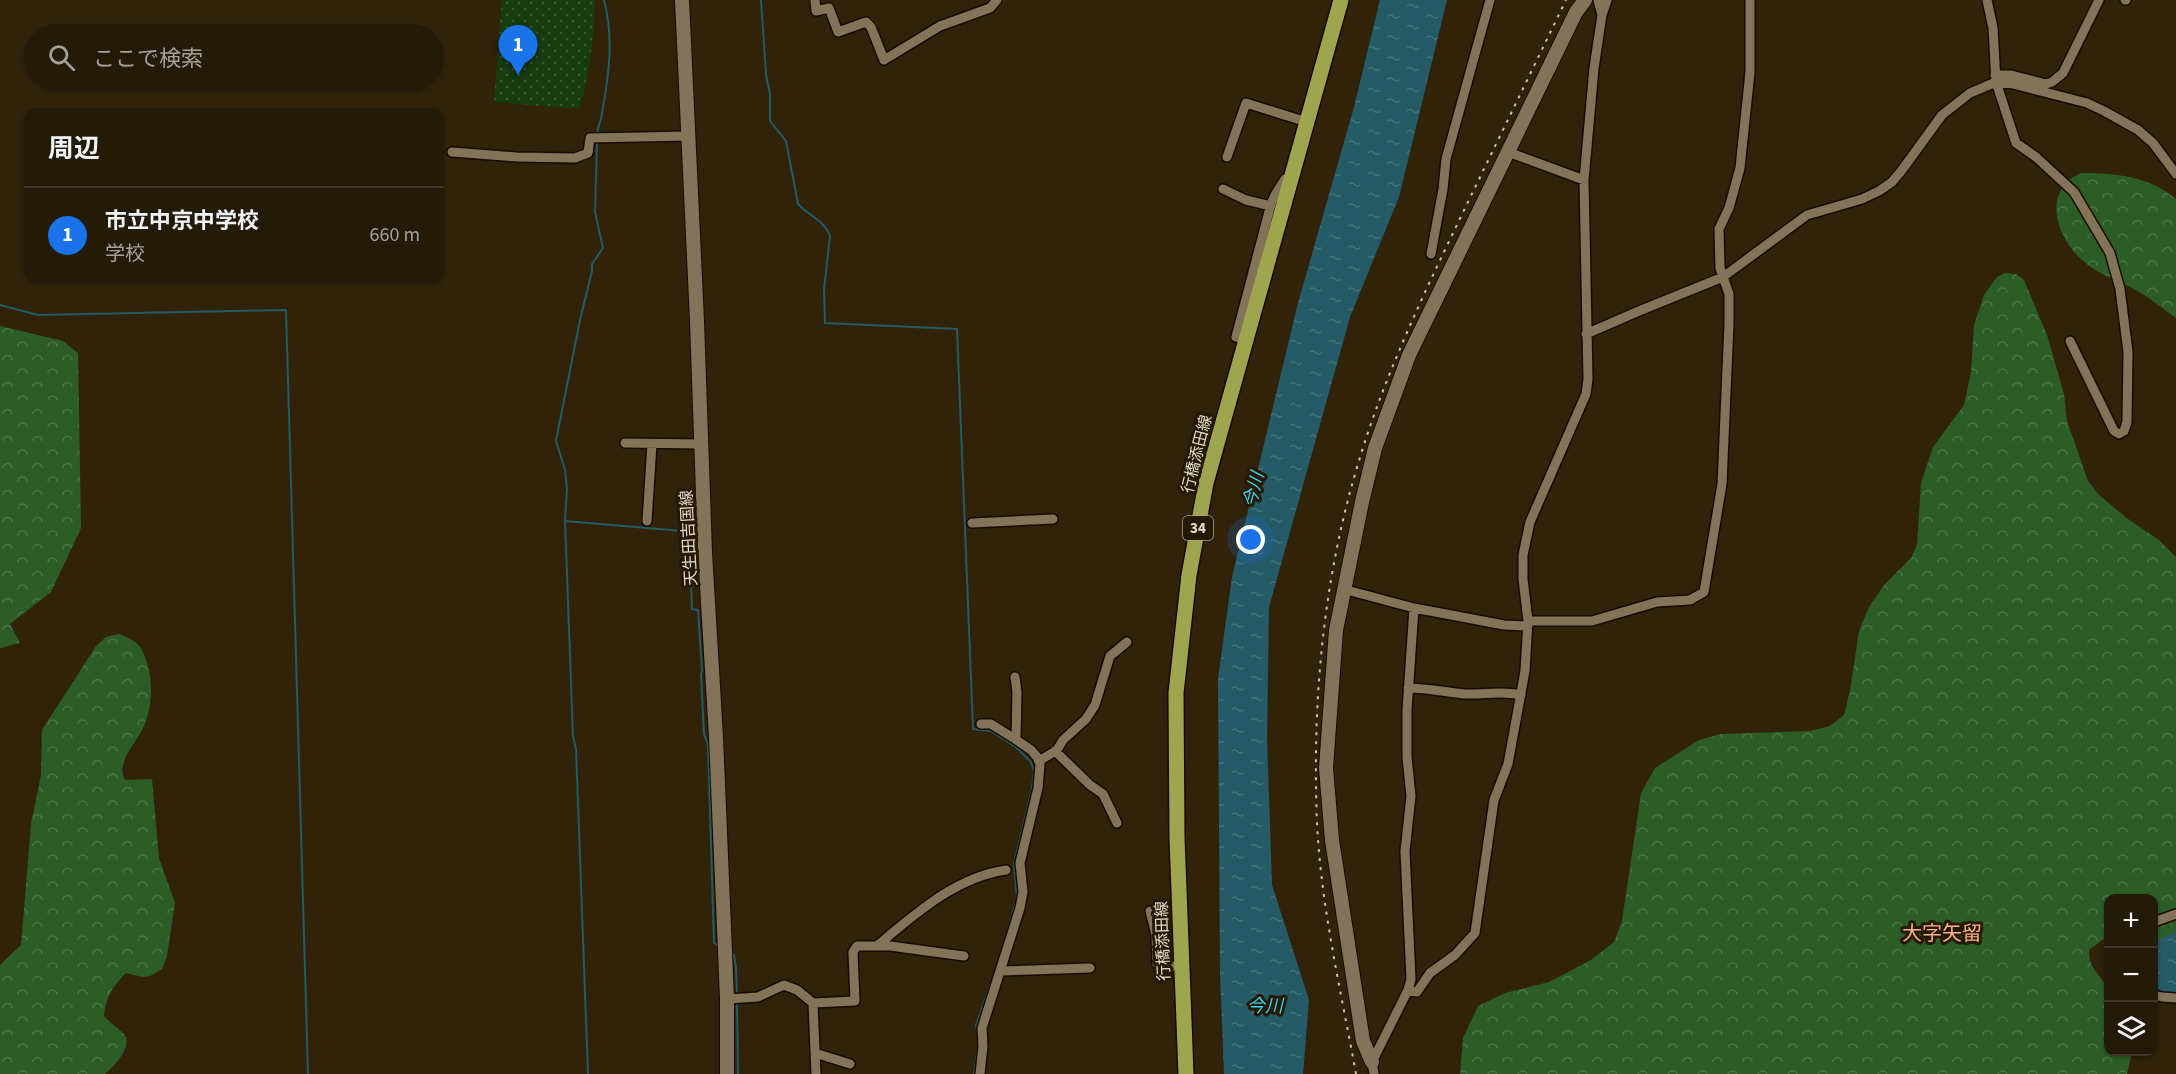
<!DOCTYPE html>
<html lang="ja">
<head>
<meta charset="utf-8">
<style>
  body { margin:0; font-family:"Source Sans 3","Noto Sans JP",sans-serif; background:#302716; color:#f1f3f6 }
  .controls { position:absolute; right:18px; bottom:18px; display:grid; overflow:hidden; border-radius:12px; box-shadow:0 2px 4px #0004 }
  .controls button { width:54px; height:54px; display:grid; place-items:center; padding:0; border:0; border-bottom:2px solid #413829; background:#241a08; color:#f1f3f6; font:30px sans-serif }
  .you { position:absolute; left:1251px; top:540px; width:21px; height:21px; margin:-15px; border:4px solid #fff; border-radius:50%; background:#1a73e8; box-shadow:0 0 0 9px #1a73e833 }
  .badge { display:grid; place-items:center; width:39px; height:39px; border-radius:50%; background:#1a73e8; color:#fff; font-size:20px; font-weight:700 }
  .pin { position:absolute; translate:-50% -50px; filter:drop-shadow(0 2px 3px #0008) }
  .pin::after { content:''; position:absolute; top:32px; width:21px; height:18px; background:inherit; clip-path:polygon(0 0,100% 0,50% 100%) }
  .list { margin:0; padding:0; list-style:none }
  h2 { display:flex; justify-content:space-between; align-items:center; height:78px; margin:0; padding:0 24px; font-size:26px }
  h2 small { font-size:20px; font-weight:400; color:#a3a19c }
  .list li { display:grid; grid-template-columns:39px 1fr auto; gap:18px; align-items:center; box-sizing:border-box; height:96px; padding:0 24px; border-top:2px solid #413829 }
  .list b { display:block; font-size:22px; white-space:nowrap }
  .list p { margin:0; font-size:20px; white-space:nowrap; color:#a3a19c }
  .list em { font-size:20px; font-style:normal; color:#a3a19c }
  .icon { flex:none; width:33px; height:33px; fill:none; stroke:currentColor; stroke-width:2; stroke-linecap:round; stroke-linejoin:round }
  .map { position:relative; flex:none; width:2176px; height:1074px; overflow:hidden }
  .search { position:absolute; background:#241a08; box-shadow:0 2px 4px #0004; left:24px; top:24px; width:420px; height:66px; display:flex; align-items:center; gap:15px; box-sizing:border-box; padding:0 21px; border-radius:33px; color:#a3a19c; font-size:22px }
  .panel { position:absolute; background:#241a08; box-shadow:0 2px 4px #0004; left:24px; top:108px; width:420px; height:174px; border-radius:12px }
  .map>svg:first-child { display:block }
</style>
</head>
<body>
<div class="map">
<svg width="2176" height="1074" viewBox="0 0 2176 1074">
  <defs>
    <pattern id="green-dots" width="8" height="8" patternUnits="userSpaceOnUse" patternTransform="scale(1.5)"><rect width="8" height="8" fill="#163c10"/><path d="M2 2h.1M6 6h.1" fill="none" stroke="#385832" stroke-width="1.8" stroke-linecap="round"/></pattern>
    <pattern id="forest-crowns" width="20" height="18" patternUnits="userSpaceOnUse" patternTransform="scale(1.5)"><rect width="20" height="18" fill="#2d5d26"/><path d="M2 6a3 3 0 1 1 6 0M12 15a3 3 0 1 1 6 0" fill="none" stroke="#4b7444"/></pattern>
    <pattern id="water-ripples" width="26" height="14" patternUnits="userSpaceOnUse" patternTransform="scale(1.5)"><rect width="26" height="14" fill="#245b67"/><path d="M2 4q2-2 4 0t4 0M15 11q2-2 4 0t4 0" fill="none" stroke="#44727c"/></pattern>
  </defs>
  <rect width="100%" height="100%" fill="#30230a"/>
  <!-- green -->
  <path fill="url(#green-dots)" d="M 502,0 L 595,0 C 594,36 590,75 579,109 L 494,102 Z"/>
  <!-- forest -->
  <path fill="url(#forest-crowns)" d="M 2081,173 C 2115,173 2149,176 2176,199 L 2176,318 C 2162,308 2149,297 2134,289 C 2117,280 2097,274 2082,260 C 2062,242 2045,207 2066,183 C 2069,179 2076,176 2081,173 Z
    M 2005,273 L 2016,274 L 2024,280 L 2047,335 L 2064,394 L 2067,421 L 2088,481 L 2099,495 L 2128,519 L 2159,540 L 2176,557 L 2176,967 L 2154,949 L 2154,898 L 2108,898 L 2108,938 L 2105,938 L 2089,950 C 2089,970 2100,973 2107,988 C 2111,997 2108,1039 2108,1052 L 2132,1052 L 2127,1074 L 1460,1074 L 1463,1038 L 1478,1006 L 1505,993 L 1549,982 L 1591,960 L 1614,942 L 1622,921 L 1641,793 L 1655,768 L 1699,740 L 1721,734 L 1810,731 L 1830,726 L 1844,715 L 1850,691 L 1859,631 L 1869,607 L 1884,585 L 1911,558 L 1917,545 L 1921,483 L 1933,447 L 1964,405 L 1971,372 L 1974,325 L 1984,295 L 1997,277 Z
    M 0,326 L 63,341 L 78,353 L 81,528 L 51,592 L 10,624 L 20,643 L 0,648 Z
    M 119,634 C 140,643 141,644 148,666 C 153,685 152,707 144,726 C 137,743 115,761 125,780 L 152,779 L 159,858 L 175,903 L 167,956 L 162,969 L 150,976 L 143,977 L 126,973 C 113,986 105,998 104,1016 C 111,1024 117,1027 123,1033 C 135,1045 114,1066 105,1074 L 0,1074 L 0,965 L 21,945 L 31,824 L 41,775 L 42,730 L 96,646 L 106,637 Z"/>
  <!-- water -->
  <path fill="url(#water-ripples)" d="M 1380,0 L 1447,0 L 1399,197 L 1350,317 L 1269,607 L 1267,738 L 1272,885 L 1309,1000 L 1303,1074 L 1224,1074 L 1220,973 L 1218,679 L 1232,577 L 1298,303 L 1354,107 Z
    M 2176,932 L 2176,1003 L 2174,1003 L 2154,985 L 2154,941 Z"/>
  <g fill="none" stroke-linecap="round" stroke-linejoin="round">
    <!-- stream -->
    <path stroke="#245b67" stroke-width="2" d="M 761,0 L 766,74 L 770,95 L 770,121 L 786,141 L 798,204 C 808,215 825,221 830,236 L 824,290 L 825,323 L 957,329 L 973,729 L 991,731 L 1016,747 L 1031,762 L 1034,771 L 1032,789 L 1014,864 L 1017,898 L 1004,944
      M 597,136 C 597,128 601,121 602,113 C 609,75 614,37 604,0
      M 0,305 L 38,315 L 286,310 L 308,1074
      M 565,521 L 694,532 L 696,582 L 691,585 L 692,609 L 698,610 L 702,670 L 701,675 L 704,734 L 708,745 L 714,943 L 721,947
      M 731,953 L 734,955 L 736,968 L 737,996
      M 737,1002 L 738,1074
      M 588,1074 L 576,749 L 573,736 L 565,521 L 567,489 L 565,470 L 556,441 L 580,320 L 592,271 L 592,264 L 603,248 L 595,212 L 597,142
      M 974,1074 L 979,1041 L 976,1025 L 994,975"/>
    <defs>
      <path id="street" d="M 815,0 L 816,11 L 829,8 L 838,32 L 866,22 L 871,27 L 884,60 L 940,26 L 990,8 L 997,0
        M 1598,0 L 1602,15
        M 1987,0 L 1993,28 L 1996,82 L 2016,143 L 2036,157 L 2074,192 L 2110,253 L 2120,289 L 2128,352 L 2127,422 L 2124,431 L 2119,434 L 2114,431 L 2070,341
        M 2125,0 L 2126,0
        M 1995,75 L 2011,75 L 2046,84 L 2052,82 L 2063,73 L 2099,0
        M 452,152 L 517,157 L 575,158 L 588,153 L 590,138 L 688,136
        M 1508,152 L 1584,180
        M 1227,157 L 1246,103 L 1307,122
        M 1223,189 L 1246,200 L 1271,206
        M 1431,254 L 1443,189 L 1446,159 L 1490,0
        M 1586,334 L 1639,311 L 1723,277 L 1807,215 L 1862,199 L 1879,191 L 1892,182 L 1902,170 L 1942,115 L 1970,93 L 1996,82 L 2013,84 L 2087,103 L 2104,111 L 2138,130 L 2153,143 L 2176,174
        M 1246,340 L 1236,337 L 1271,204 L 1275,195 L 1285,179 L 1291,180
        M 625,443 L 701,444
        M 647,521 L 652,444
        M 972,523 L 1053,519
        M 1343,589 L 1414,608 L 1504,625 L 1528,626
        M 1528,621 L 1592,621 L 1657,602 L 1690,600 L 1704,592 L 1722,484 L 1729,324 L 1729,294 L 1720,268 L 1719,229 L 1729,208 L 1740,168 L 1750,72 L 1750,0
        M 1015,677 L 1017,692 L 1016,739
        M 1408,688 C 1427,688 1445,692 1464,694 C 1484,695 1501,690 1521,695
        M 1055,751 L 1090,785 L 1103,794 L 1117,823
        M 1039,761 L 1057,750 L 1063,740 L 1086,719 L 1095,705 L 1110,656 L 1127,642
        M 1150,911 L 1156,935 L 1157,964 L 1182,967
        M 2154,922 L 2176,914
        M 878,945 C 915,914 956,877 1006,870
        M 1001,971 L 1090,968
        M 1408,990 L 1417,992 L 1430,973 L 1455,955 L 1475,933 L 1494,800 L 1508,764 L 1525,671 L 1528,621 L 1523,579 L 1523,555 L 1530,522 L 1586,394 L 1588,379 L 1584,180 L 1594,68 L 1602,15 L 1607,0
        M 2154,995 L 2162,997 L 2176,998
        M 727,999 L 758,997 L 784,985 L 797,990 L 813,1003 L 855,1001 L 853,952 L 857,946 L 890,946 L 964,956
        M 813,1003 L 816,1074
        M 815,1053 L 850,1064
        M 980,1074 L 983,1046 L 982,1028 L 1020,908 L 1023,892 L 1020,863 L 1038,788 L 1040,764 L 1037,757 L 1031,750 L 1015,739 L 991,724 L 981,724
        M 1374,1074 L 1372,1062 L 1408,990 L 1411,979 L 1405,851 L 1411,796 L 1407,757 L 1407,710 L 1414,608"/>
      <path id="secondary" d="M 682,0 L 697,321 L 705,552 L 716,737 L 727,999 L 727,1074
        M 1372,1062 L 1363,1041 L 1332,840 L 1326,768 L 1336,630 L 1362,502 L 1375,448 L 1409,355 L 1576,12 L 1585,0"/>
      <path id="primary" d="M 1186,1074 L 1177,838 L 1176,693 L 1189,575 L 1206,483 L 1341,0"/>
    </defs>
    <!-- street casing -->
    <use href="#street" stroke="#170b00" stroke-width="12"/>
    <!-- secondary casing -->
    <use href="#secondary" stroke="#170b00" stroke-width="16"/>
    <!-- primary casing -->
    <use href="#primary" stroke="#170b00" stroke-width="18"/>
    <!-- street -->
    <use href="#street" stroke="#827359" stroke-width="9"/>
    <!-- secondary -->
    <use href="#secondary" stroke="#827359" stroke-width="14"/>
    <!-- primary -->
    <use href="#primary" stroke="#9fa54f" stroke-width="15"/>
    <!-- rail -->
    <path stroke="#ccc3b3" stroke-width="2" stroke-dasharray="3 6" stroke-linecap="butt" d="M 1356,1074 C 1341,991 1321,907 1317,823 C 1312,702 1323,580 1358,464 C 1385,373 1426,289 1467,204 C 1500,136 1533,68 1566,0"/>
  </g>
  <g text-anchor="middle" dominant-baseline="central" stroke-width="6" stroke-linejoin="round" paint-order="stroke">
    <!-- shield labels -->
    <rect fill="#261902" stroke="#aaa18f" stroke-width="1.5" x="1183" y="516" width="30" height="24" rx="4.5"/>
    <g font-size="15" font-weight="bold" fill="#e3dbcc">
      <text x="1198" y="528">34</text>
    </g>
    <!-- street labels -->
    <g font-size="16" fill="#e3dbcc" stroke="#261902">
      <text transform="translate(1197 454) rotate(-76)">行橋添田線</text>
      <text transform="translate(689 538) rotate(-93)">天生田吉国線</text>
      <text transform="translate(1163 941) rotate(-92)">行橋添田線</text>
    </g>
    <!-- water labels -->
    <g font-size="18" font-style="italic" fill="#38d3f4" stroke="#261902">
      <text transform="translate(1254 490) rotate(-76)">今川</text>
      <text x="1265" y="1006">今川</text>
    </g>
    <!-- quarter labels -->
    <g font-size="20" fill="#f5b183" stroke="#261902">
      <text x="1942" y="934">大字矢留</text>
    </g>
  </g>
</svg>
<div class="controls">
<button>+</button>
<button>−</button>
<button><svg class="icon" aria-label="layers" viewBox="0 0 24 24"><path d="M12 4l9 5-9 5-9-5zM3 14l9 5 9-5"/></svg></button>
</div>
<div class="you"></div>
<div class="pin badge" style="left:518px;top:75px">1</div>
<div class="search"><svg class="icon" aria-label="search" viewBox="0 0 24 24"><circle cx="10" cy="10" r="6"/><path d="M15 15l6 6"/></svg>ここで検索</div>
<section class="panel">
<h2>周辺<small></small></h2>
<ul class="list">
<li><span class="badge">1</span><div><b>市立中京中学校</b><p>学校</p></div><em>660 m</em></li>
</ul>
</section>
</div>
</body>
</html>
